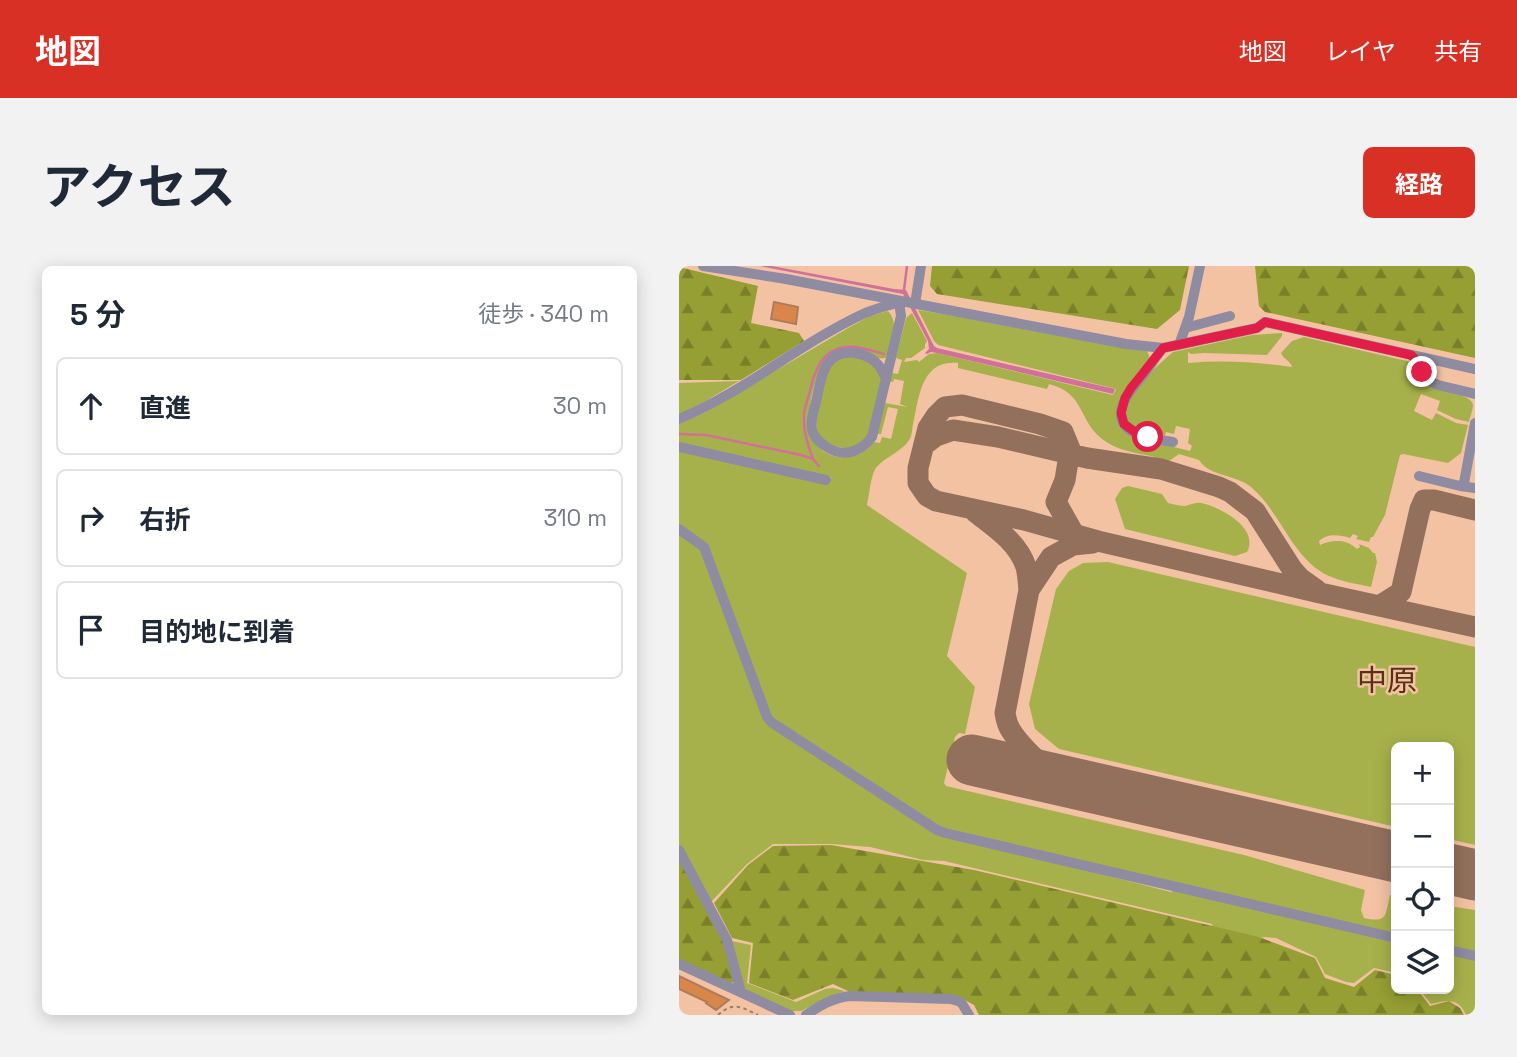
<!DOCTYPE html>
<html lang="ja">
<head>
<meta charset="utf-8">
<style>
  body { margin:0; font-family:"Space Grotesk","Noto Sans JP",sans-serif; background:#f2f2f3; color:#1f2937 }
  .controls { position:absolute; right:21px; bottom:21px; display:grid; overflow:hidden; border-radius:10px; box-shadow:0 4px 18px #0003 }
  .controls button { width:63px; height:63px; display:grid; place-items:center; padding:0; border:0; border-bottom:2px solid #e0e1e3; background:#fff; color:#1f2937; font:35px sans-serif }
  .stop { position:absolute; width:21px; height:21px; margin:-16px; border:5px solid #e11d48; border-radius:50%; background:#fff }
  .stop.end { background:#e11d48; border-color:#fff; box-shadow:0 2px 7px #0008 }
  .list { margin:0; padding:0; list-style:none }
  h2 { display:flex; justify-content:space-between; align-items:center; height:91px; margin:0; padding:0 28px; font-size:30px }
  h2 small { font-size:23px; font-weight:400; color:#747a83 }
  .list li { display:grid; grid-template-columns:46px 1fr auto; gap:21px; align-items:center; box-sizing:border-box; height:98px; margin:0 14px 14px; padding:0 14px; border:2px solid #e0e1e3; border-radius:10px }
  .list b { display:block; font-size:26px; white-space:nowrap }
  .list em { font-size:23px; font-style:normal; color:#747a83 }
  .icon { flex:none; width:38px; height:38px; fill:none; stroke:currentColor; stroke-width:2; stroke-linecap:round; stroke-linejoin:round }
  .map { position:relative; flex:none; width:796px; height:749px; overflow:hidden; border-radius:10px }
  header { display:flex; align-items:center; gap:42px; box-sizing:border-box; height:98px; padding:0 35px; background:#d93025; color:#fff }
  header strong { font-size:33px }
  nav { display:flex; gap:38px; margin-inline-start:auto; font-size:24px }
  .intro { display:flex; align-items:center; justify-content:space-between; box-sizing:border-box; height:168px; padding:0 42px }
  h1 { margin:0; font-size:49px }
  .button { padding:18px 32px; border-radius:10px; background:#d93025; color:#fff; font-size:24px; font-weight:700 }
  main { display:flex; gap:42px; padding:0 42px }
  aside { flex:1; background:#fff; border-radius:10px; box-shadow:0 4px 18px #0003 }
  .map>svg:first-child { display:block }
</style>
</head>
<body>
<header>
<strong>地図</strong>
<nav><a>地図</a><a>レイヤ</a><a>共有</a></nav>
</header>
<div class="intro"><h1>アクセス</h1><a class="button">経路</a></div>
<main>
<aside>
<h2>5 分<small>徒歩 · 340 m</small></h2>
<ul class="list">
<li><svg class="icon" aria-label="ahead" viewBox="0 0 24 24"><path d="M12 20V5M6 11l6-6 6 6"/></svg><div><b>直進</b></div><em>30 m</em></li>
<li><svg class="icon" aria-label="right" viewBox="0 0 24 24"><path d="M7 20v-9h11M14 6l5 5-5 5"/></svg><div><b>右折</b></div><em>310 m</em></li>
<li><svg class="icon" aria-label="arrive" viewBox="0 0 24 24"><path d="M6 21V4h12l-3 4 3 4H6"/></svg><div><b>目的地に到着</b></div></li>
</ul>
</aside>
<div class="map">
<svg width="796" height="749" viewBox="0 0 796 749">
  <defs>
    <pattern id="forest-firs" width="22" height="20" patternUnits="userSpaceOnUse" patternTransform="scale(1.75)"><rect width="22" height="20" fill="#969f33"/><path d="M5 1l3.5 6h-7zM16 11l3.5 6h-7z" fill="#798029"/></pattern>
  </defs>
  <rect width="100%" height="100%" fill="#f3c2a3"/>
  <!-- green -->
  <path fill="#a7b14b" d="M 239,44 L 270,49 L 443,82 L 468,85 L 471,92 C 451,115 418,151 459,172 L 511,185 L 513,180 L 509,177 L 511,163 L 497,160 L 495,168 L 487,166 L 485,173 C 476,171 464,170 456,165 C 440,157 443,136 453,125 L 455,125 L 477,101 L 494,86 L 573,69 L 603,67 L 603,70 L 588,89 L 525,87 L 512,88 L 509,86 L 509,97 C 544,94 578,96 613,101 C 612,95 604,93 602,87 L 613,75 L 625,71 L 732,96 C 739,102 740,113 748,119 C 757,126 793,127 794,139 C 794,144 791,151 790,156 L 777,153 L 758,144 L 761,135 L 742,128 L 735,145 L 753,154 L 757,147 L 777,157 L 789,159 L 782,187 L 769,197 L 724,188 L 721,189 L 706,249 L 694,271 L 692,271 L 690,276 L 677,273 L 679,270 L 674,268 L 671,272 C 660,269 649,267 640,275 L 641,279 C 654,273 668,273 678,283 L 681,281 L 680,278 L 690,282 L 694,287 L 696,287 L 698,296 L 692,321 C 679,318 663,316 650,310 C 613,293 602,246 572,221 C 556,208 531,211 520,194 L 500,188 L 486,198 L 475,195 L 476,191 C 458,187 438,185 423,173 C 399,154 406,127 370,118 L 368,123 L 279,102 L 279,97 C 242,93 240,132 234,158 C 233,163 233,171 230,174 C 224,185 204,192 197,202 C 192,208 190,230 188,239 L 288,307 L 268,390 L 296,421 L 286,468 L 280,467 L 276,471 L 265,517 L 267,520 L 565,589 L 686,624 L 682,644 L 685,652 C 709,657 706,650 711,629 L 717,630 L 717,670 L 265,564 L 247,554 L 93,454 L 89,446 L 29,281 L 24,275 L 0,259 L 0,185 L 147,218 L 152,211 L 0,177 L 0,158 L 25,147 L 169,62 L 191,50 L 209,45 C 221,58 212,74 209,89 L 206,92 C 191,95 180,78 160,85 C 152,89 145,95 141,104 C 134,116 127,153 131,167 C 140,196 178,199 195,176 L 201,177 L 203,171 L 212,173 L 219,143 L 209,141 L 202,168 L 198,168 L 206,137 L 228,141 L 221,138 L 225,115 L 215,113 L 214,116 L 211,115 L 213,107 L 219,108 L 223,94 L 217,92 L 226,56 L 228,51 L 233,47 L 248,75 L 246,78 L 246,82 L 232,92 L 227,92 L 225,96 L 238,94 L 240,96 L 250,88 L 258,87 L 434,129 L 437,123 L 259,79 L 255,75 Z
    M 165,91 L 183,92 L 198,103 L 203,117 L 190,168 L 185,177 L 170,183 L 150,179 L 139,168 L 137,156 L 147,107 L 156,95 Z
    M 60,115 L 13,143 L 0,148 L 0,117 Z
    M 449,220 L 483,228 L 489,237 C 494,238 501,240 506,240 C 512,239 515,236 522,237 C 541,241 581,262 568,286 L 556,290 L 446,263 L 436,233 L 443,222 Z
    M 0,265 L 22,280 L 87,453 L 258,566 L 492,626 L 496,624 L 717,674 L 717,707 L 695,702 L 675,717 L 667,716 L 646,708 L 637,691 L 597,672 L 586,671 L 569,674 L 533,670 L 533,658 L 265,595 L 244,594 L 191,581 L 152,578 L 94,578 L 68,598 L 32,636 L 0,578 Z
    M 429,296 L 796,381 L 796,579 L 770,573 L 770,481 L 717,481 L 717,561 L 380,483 L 356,463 L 350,438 L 377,323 L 390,305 L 404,297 Z
    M 770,640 L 796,644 L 796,688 L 770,682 Z
    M 53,675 L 72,679 L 68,717 L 117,736 L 146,723 L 154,722 L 166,725 L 149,731 L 122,745 L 111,745 L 69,726 L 64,720 Z
    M 770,686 L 796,692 L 796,749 L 787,749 C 779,731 768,734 752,738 L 740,723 L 770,723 Z"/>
  <!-- forest -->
  <path fill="url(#forest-firs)" d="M 253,0 L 510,0 L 501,44 L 478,63 L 258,28 L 251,20 Z
    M 576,0 L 796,0 L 796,92 L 586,46 L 580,40 Z
    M 0,1 L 79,20 L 72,57 L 120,67 L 125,75 L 62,114 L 0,114 Z
    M 152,579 L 295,604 L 580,671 L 636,692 L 646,712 L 675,721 L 696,704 L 717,709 L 717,723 L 738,723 L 751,740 L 770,735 L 781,742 L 785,749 L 300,749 L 295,739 L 284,733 L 171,726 L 154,718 L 114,734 L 70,717 L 74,677 L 53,672 L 35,637 L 69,599 L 94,580 Z
    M 0,592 L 46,677 L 55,716 L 48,718 L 0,696 Z"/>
  <!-- water -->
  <path fill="#d1719a" d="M 81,0 L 93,0 L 215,23 L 227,24 L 255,80 L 258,82 L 436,123 L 434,128 L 258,87 L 252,86 L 248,88 L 246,87 L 250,83 L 249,75 L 224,28 Z"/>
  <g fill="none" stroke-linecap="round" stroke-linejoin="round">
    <!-- stream -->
    <path stroke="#d1719a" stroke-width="2.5" d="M 225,24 L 228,0
      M 0,168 L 27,169 L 122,189 L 134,193 L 140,200
      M 134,193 C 129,179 124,165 125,150 C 125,143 128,135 130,129 C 135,107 141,84 167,81 C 179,79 193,85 205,88"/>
    <!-- taxiway -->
    <path stroke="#92705c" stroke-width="21" d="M 245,179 L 257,170 L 274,164 L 319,171 L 408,192 L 482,203 L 540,221 L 551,226 L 576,245 L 613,303 L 621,312 L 638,324
      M 296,246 C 315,261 339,276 347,301 C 349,308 349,316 350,324
      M 395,268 L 377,236 L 386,214 L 391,183 L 384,166 L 361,158 L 283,139 L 266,141 L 257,150 L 249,162 L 239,202 L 239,217 L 248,230 L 257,235 L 345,254 L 423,276 L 641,327 L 796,361
      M 700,340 L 722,326 L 741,243 L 745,234 L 755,234 L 796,244
      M 382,515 C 366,502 341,480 331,463 C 328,458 327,453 326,447 L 350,324 L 372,291 L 394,279 L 414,277"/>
    <!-- runway -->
    <path stroke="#92705c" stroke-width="51" d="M 293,494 L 717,591
      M 770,603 L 796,609"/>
  </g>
  <!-- building -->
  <path fill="#db8649" stroke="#aa7d60" stroke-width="2" d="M 95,36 L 119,41 L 117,58 L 92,53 Z
    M 0,710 L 31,725 L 50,734 L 37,744 L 27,737 L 28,736 L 0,723 Z"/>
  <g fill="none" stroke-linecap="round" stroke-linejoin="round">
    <!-- path -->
    <path stroke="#a17d67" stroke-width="2" stroke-dasharray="3.5 3.5" stroke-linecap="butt" d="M 39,749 C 55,735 62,741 79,749"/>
    <!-- minor -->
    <path stroke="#8f8ba0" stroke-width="10" d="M 24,0 L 107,13 L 447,78 L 484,82 L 578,62 L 586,56 L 796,103
      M 236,38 L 242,0
      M 506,62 L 551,50
      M 500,79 L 510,51 L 521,0
      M 484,82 C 476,92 469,103 461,113 C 447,129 429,153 456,167 C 467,173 481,174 494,176
      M 750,93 L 741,98 L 748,114 L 759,119 L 796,128
      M 0,153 C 65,126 120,78 184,48 C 195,43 208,40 220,36 L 222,50 L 193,171 C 181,187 163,192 146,180 C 140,176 134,170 133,163 C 131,154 135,144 137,136 C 142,113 144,83 176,87 C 193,90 202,98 207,114
      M 0,181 L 147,214
      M 740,210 L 781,220 L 785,217 L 796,157
      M 781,220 L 796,222
      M 0,263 L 25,281 L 88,451 L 92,456 L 258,564 L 266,567 L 717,672
      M 0,584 L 48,674 L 62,726
      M 770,684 L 796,690
      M 0,698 L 111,749
      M 127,749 C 142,739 153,732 171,730 L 272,733 L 282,736 L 290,749"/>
  </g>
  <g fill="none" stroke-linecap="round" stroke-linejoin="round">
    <!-- route -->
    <path stroke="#e11d48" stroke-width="9" d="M 469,171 L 456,166 L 445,158 L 442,147 L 446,132 L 452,122 L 484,82 L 578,62 L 586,56 L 732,89 L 741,98 L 743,106"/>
  </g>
  <g text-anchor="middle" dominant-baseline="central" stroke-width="5" stroke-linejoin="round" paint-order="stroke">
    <!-- quarter labels -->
    <g font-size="30" fill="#573115" stroke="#f3c2a3">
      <text x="708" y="414">中原</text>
    </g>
  </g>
</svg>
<div class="controls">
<button>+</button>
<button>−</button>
<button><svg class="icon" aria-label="locate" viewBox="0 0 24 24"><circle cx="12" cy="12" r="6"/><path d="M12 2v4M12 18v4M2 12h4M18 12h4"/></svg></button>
<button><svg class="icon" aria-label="layers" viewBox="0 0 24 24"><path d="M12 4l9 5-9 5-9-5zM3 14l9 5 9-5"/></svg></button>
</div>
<div class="stop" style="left:469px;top:171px"></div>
<div class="stop end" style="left:743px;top:106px"></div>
</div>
</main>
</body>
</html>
